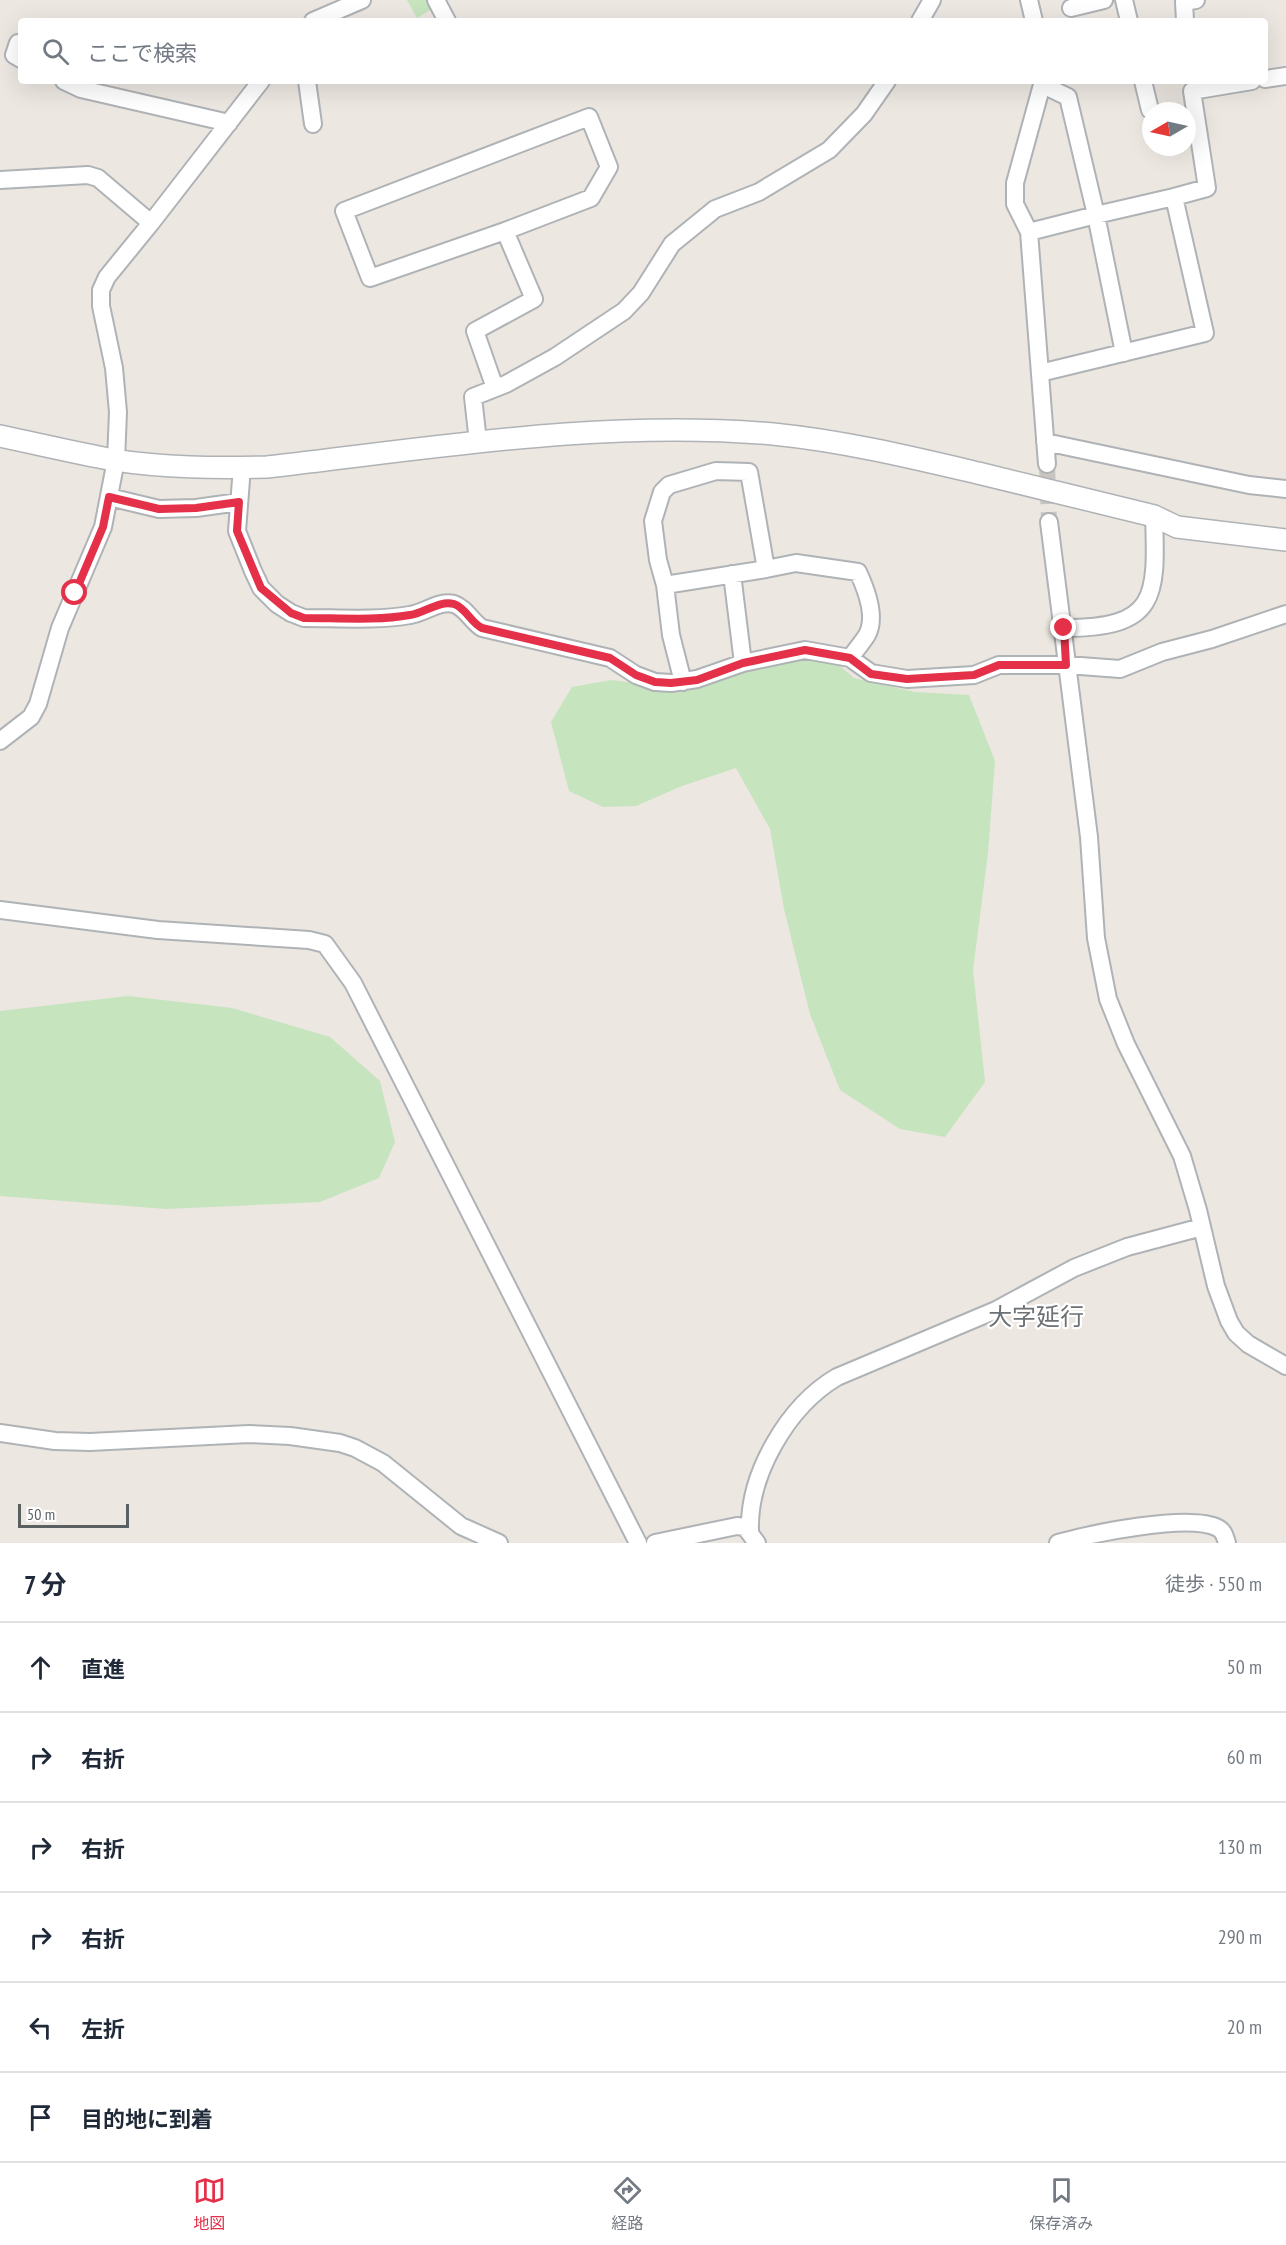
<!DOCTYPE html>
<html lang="ja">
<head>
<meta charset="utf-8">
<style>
  body { margin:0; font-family:"PT Sans Narrow","Noto Sans JP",sans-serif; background:#f2f2f3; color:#1f2937 }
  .compass { position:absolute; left:1142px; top:102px; width:54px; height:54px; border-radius:50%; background:#fff; box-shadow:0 6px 24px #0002; rotate:261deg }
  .scale { position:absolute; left:18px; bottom:15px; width:111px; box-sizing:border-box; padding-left:6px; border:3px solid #5a5f62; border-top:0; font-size:16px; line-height:21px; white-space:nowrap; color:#5a5f62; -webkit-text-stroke:4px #fff; paint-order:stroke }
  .stop { position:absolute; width:18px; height:18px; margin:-14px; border:4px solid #e43049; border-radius:50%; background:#fff }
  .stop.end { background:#e43049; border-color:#fff; box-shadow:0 2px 6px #0008 }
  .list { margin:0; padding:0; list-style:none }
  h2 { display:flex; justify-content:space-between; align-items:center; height:78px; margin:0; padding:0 24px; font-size:26px }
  h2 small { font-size:20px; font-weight:400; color:#747a83 }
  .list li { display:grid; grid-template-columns:39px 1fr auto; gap:18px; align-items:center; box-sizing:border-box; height:90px; padding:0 24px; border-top:2px solid #e0e1e3 }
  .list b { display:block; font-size:22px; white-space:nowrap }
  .list em { font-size:20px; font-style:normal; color:#747a83 }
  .icon { flex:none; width:33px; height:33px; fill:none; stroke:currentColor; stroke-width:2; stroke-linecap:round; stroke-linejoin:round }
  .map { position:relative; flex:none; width:1286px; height:1543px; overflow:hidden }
  .search { position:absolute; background:#fff; box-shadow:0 6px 24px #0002; left:18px; right:18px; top:18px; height:66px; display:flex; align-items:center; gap:15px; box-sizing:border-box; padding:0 21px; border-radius:6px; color:#747a83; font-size:22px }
  .sheet { height:618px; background:#fff }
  nav { display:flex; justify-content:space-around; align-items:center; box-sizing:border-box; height:84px; border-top:2px solid #e0e1e3; background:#fff; font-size:16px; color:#747a83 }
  nav a { display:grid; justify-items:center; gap:3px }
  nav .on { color:#e43049 }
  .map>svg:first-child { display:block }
</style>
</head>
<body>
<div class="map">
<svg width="1286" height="1543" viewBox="0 0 1286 1543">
  <rect width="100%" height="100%" fill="#ece7e1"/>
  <!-- green -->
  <path fill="#c6e4be" d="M 407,0 L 428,0 L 434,8 L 417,18 Z
    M 817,654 L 839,665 L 854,678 L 915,692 L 969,695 L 995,761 L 988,853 L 973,970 L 985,1082 L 945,1137 L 900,1129 L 840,1090 L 810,1014 L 784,909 L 770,829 L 736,768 L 682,786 L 636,806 L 603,807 L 569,791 L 551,722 L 572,687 L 611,680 L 675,688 Z
    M 128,996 L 232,1008 L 330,1037 L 380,1081 L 395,1142 L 379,1178 L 320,1202 L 166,1209 L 0,1196 L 0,1011 Z"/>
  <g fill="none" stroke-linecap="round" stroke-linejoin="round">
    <!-- minor-tunnel -->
    <path stroke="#c8c5c1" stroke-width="16" stroke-dasharray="16 8" stroke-linecap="butt" d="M 1047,464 L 1049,522"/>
    <defs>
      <path id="minor" d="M 436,0 L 447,21
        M 1029,0 L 1034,21
        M 1124,0 L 1129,21
        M 1071,8 L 1104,0
        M 313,21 L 362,0
        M 920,21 L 932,0
        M 1185,21 L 1184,2 L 1196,0
        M 18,43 L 14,55 L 21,59
        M 1265,79 L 1286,76
        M 64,81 L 81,89 L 229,123
        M 307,81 L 313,124
        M 1043,81 L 1015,183 L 1015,204 L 1029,232 L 1047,464
        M 1143,81 L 1150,110
        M 0,180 L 88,175 L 98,178 L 151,223
        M 1174,197 L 1207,188 L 1192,91 L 1252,81
        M 1029,232 L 1096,215 L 1068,97 L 1043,85
        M 1040,373 L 1205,333 L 1174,197 L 1096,215 L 1124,353
        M 495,388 L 475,331 L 534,299 L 505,231 L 591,198 L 609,167 L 589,117 L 344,211 L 370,278 L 505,231
        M 478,442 L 473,397 L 506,384 L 555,357 L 624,311 L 641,293 L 672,244 L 715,209 L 759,192 L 829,150 L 864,114 L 887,81
        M 1045,442 L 1249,485 L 1286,489
        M 242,467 L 237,531 L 253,571 L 261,588 L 277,604 L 291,613 L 304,618 C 339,618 376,621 410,615 C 425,613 439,600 454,604 C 466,608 472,622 482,628 L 610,658 L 636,675 L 655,682 L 671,683 L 697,679 L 743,663 L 805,650 L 850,658 L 871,673 L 907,679 L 974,675 L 999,665 L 1067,665 L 1120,669 L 1162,652 L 1212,639 L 1286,614
        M 109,497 L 159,509 L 196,508 L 239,502
        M 1049,522 L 1089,837 L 1096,938 L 1108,999 L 1126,1044 L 1182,1156 L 1198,1210 L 1216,1286 L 1229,1321 L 1236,1333 L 1248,1344 L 1286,1366
        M 732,574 L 743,663
        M 665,585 L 766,569
        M 1064,628 C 1157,628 1157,598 1154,516
        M 683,682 L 671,635 L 665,585 L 658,560 L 653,521 L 662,492 L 669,485 L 716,471 L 749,472 L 766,569 L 796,563 L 858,572 C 866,589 877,617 867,635 C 862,643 855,651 850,658
        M 0,741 L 31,717 L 38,704 L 60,628 L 103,527 L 116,460 L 118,412 L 114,368 L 101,306 L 101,290 L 107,277 L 151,223 L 261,81
        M 0,910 L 158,930 L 309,940 L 325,944 L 353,983 L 638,1543
        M 0,1433 L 55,1441 L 90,1442 L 249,1434 L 290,1436 L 340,1443 L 355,1448 L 383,1463 L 461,1526 L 499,1543
        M 750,1531 C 748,1474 788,1406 837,1377 L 996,1310 L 1074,1268 L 1127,1247 L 1202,1227
        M 655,1543 L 737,1526 L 745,1527 L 757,1543
        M 1058,1543 C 1090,1534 1189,1513 1218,1528 C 1224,1531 1225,1537 1227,1543"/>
      <path id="tertiary" d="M 0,436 C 38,444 76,453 114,460 C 164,468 216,468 267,467 C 435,448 604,419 773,434 C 843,441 910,457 978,473 C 1037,487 1095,502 1154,516 L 1177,527 L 1286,540"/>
    </defs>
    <!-- minor casing -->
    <use href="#minor" stroke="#afb3b6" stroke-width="20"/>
    <!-- tertiary casing -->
    <use href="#tertiary" stroke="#afb3b6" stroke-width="24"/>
    <!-- minor -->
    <use href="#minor" stroke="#fff" stroke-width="16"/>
    <!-- tertiary -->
    <use href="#tertiary" stroke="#fff" stroke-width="21"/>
  </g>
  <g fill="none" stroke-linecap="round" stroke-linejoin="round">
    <!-- route -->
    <path stroke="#e43049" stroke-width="8" d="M 75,593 L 103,527 L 109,497 L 159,509 L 196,508 L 239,502 L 237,531 L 261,588 L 291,613 L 304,618 C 339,618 376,621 410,615 C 425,613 439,600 454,604 C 466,608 471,623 482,628 L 610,658 L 636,675 L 655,682 L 671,683 L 697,680 L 743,663 L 805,650 L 850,658 L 871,674 L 907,679 L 974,675 L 999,665 L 1066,665 L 1064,628"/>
  </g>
  <g text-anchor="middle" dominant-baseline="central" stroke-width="4.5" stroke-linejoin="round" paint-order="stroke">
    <!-- quarter labels -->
    <g font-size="24" fill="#6b7174" stroke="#fff">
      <text x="1036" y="1316">大字延行</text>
    </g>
  </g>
</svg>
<svg class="compass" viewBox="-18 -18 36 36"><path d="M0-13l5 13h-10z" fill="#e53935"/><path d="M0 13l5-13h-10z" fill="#747a83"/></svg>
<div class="scale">50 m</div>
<div class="stop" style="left:75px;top:593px"></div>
<div class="stop end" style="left:1064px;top:628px"></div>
<div class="search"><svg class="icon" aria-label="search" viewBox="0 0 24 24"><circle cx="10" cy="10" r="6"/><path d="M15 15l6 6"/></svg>ここで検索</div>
</div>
<section class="sheet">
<h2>7 分<small>徒歩 · 550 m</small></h2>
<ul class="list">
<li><svg class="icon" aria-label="ahead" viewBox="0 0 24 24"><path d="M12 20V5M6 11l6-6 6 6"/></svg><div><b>直進</b></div><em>50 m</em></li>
<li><svg class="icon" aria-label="right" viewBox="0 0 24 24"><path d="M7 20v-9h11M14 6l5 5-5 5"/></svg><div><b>右折</b></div><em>60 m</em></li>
<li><svg class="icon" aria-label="right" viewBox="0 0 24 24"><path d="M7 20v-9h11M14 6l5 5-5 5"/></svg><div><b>右折</b></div><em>130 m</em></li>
<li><svg class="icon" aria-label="right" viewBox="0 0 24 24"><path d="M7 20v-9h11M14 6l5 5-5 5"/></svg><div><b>右折</b></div><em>290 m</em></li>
<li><svg class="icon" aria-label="left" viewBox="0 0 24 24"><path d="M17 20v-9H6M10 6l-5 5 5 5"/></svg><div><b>左折</b></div><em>20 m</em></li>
<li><svg class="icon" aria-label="arrive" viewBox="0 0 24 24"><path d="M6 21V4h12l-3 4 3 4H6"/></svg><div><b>目的地に到着</b></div></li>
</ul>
</section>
<nav>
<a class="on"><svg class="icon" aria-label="map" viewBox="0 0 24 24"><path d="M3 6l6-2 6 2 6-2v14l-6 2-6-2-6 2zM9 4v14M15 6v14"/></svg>地図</a>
<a><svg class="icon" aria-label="directions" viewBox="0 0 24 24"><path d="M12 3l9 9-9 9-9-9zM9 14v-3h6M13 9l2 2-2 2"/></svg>経路</a>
<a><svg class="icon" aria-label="saved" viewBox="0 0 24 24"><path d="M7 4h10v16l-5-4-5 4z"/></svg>保存済み</a>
</nav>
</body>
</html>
